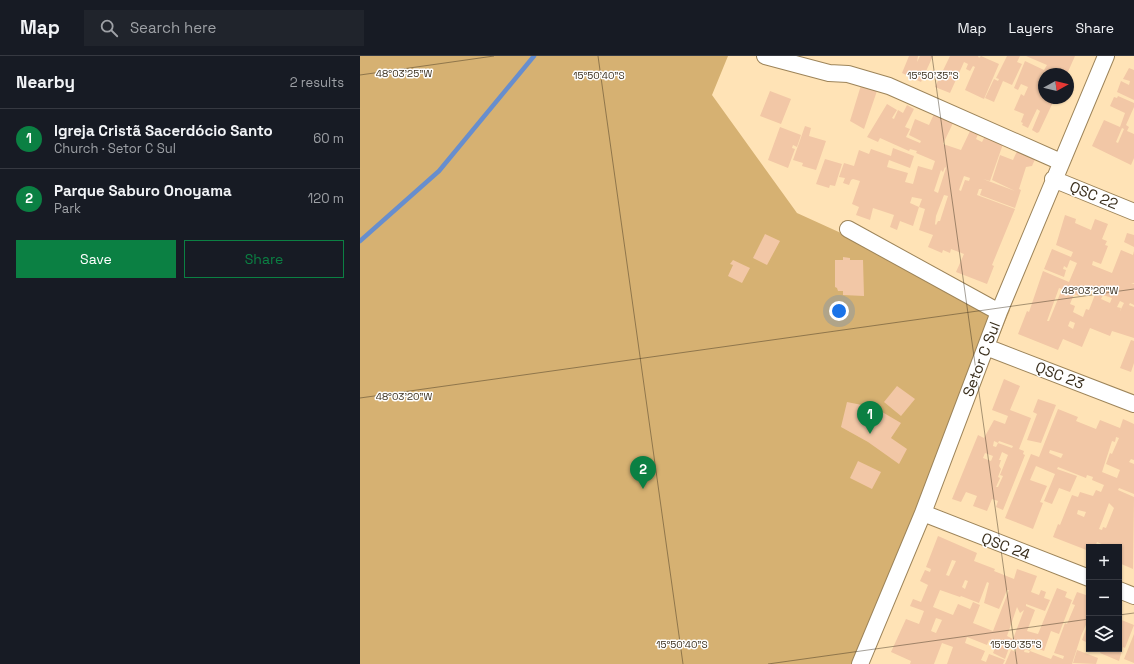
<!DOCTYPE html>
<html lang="en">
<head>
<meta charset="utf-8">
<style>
  body { margin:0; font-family:"Space Grotesk",sans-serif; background:#20242c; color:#f1f3f6 }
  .controls { position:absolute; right:12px; bottom:12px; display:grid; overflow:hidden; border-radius:0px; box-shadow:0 1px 3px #0004 }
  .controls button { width:36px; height:36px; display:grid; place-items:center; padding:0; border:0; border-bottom:1px solid #363941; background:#171b24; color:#f1f3f6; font:20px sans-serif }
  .compass { position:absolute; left:678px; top:12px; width:36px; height:36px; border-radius:50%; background:#171b24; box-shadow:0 1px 3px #0004; rotate:82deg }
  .you { position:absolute; left:479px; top:255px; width:14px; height:14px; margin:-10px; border:3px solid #fff; border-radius:50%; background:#1a73e8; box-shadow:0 0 0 6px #1a73e833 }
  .badge { display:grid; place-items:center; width:26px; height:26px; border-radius:50%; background:#0b8043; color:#fff; font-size:13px; font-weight:700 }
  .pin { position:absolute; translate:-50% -33px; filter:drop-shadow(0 1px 2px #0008) }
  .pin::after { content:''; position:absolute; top:21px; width:14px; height:12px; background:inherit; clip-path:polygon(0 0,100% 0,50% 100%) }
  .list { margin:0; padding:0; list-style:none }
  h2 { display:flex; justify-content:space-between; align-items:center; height:52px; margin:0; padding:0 16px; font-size:17px }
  h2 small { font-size:13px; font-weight:400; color:#9ea1a6 }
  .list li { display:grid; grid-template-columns:26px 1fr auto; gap:12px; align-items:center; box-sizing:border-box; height:60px; padding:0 16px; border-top:1px solid #363941 }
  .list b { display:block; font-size:15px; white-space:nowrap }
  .list p { margin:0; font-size:13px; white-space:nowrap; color:#9ea1a6 }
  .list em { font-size:13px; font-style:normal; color:#9ea1a6 }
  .actions { display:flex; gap:8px; padding:12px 16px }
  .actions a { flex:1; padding:9px 0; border:1px solid #0b8043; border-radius:0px; text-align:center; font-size:14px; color:#0b8043 }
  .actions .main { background:#0b8043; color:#fff }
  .icon { flex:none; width:22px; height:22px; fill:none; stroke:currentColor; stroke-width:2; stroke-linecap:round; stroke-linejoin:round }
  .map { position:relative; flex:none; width:774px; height:608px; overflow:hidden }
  header { display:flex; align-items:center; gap:24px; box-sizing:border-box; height:56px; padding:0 20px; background:#171b24; border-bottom:1px solid #363941 }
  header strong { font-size:19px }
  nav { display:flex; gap:22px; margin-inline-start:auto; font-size:14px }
  .search { width:280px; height:36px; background:#20242c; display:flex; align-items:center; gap:10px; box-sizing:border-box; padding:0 14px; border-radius:0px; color:#9ea1a6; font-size:15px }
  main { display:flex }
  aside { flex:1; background:#171b24 }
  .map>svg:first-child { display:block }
</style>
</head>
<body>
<header>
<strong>Map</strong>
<div class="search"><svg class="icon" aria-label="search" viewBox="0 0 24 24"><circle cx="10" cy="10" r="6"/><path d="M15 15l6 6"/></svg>Search here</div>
<nav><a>Map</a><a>Layers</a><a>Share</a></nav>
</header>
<main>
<aside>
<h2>Nearby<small>2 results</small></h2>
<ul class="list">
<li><span class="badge">1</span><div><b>Igreja Cristã Sacerdócio Santo</b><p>Church · Setor C Sul</p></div><em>60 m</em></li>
<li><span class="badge">2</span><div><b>Parque Saburo Onoyama</b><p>Park</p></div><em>120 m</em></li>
</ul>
<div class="actions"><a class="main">Save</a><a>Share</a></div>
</aside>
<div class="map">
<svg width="774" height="608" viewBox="0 0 774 608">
  <rect width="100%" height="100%" fill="#ffe3b6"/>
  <!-- green -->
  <path fill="#d6b172" d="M 0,0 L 368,0 L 352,39 L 437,157 L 650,254 L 502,608 L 0,608 Z"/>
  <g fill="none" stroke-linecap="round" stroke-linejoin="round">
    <!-- stream -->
    <path stroke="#678ece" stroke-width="4.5" d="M 0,185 L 79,115 L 174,0"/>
  </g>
  <!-- building -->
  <path fill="#f2c7a6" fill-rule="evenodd" d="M 549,0 L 558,0 L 557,6 L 560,0 L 573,0 L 561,26 L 542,17 Z
    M 590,0 L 618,0 L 619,2 L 621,0 L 639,8 L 624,43 L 605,34 L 615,11 L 613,10 L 610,15 L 606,13 L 608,8 L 604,6 L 590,37 L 575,31 Z
    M 647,0 L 660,0 L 657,6 L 662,8 L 652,29 L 643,25 L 634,46 L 625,42 L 634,23 L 638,25 L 639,23 L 636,22 Z
    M 666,0 L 715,0 L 707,18 L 684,18 L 684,42 L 695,42 L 679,76 L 677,77 L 672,74 L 680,55 L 677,53 L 668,72 L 662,69 L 663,67 L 661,66 L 664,58 L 654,54 L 661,38 L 664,40 L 668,31 L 661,28 L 658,34 L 654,32 L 665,5 L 684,14 L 687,9 Z
    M 769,12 L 774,14 L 774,44 L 757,36 L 761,25 L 769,29 L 770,25 L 763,23 Z
    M 502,26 L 518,32 L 504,73 L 490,65 Z
    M 410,35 L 431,43 L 421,68 L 400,60 Z
    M 758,40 L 774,47 L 774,51 L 766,69 L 769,71 L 767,75 L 774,78 L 774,102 L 771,109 L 732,90 L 744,64 L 760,71 L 765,57 L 750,50 L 754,41 L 757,42 ZM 762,72 L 764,73 L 758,87 L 756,86 Z
    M 527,48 L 537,54 L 532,62 L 534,63 L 538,54 L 543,57 L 547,49 L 554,53 L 545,71 L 550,73 L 546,81 L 560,87 L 561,85 L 549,79 L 555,63 L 569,69 L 574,58 L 593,67 L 583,88 L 601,94 L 611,73 L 619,76 L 616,83 L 622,86 L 625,80 L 643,88 L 630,125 L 623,123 L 655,135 L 632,124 L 640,99 L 653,104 L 657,95 L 670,99 L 670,101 L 671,97 L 677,99 L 672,110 L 666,111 L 659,133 L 661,134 L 655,152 L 620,139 L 622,133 L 619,133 L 617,139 L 655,153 L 632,209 L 634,210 L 627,228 L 596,216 L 604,198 L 591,193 L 590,197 L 583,194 L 582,197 L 568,191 L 573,179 L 559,174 L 565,153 L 559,151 L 562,143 L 552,141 L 550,147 L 559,151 L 553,170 L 540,165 L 537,174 L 530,171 L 534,159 L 513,152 L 510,164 L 496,159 L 499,151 L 492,148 L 500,125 L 493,123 L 491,124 L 489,129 L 483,127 L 485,122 L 479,121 L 484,107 L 494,110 L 499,94 L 509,98 L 511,93 L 531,100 L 533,92 L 554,100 L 550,112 L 529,104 L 527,111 L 548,117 L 545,126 L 553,128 L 558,110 L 572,114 L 575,105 L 556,97 L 557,95 L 550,93 L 549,95 L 520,82 L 518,86 L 507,81 ZM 585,111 L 586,112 L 578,137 L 574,135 L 581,114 L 583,116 ZM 604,120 L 610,122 L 609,125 L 605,124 L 601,135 L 599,134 L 600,131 ZM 584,139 L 588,140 L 580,165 L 578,165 L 576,169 L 575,168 L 576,160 Z
    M 445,70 L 451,72 L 449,80 L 466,85 L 456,114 L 442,110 L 443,107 L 433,104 Z
    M 420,71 L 441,79 L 437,91 L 433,89 L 432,92 L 435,93 L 428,112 L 408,104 Z
    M 465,103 L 482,108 L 475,130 L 470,129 L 469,132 L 456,128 Z
    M 705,159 L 716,163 L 715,167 L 731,174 L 735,163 L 748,168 L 742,183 L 747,185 L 745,189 L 748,190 L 741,208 L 733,205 L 732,209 L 752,217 L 761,194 L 773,199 L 774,195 L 774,227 L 771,227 L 774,228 L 774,249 L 770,247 L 769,249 L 774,251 L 774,282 L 752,275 L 750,280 L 730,272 L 722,291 L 703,283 L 698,294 L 658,278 L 667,255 L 669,256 L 683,215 L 709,226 L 717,207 L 710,204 L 707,212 L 704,210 L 703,213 L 706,214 L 704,221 L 684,213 L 692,193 L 711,201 L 713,196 L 696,189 ZM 723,231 L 736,236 L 729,254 L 726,253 L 723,261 L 713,256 L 715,250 L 710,248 L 714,238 L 719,240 ZM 699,232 L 702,233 L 689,265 L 687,265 ZM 743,239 L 752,242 L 750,247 L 741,243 ZM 760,245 L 764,247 L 760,255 L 761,252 L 757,251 ZM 710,265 L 715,267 L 713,273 L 708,270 Z
    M 767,177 L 774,179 L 774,191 L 764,186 Z
    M 405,178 L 420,185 L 407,209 L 393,202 Z
    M 483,201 L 490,202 L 490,204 L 503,204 L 504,240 L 483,239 L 483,235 L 478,235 L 477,232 L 475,231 L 475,204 L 483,204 Z
    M 373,204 L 390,212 L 382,227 L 368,220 L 373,209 L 370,208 Z
    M 771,284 L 774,285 L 774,307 L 771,316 L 760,312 Z
    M 644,323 L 660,330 L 650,354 L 671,362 L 659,393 L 664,395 L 663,398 L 665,399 L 643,454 L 636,451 L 638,445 L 632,443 L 627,455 L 613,450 L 617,440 L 606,436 L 601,446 L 592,443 L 618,379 L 624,382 L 634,364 L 645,368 L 648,360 L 632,354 ZM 634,385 L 638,387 L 639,385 L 653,390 L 652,392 L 638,387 L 636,391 L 633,390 ZM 642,396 L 648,399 L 640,419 L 643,420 L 638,431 L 636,431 L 640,422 L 638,421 L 641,413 L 639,410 L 641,404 L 639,404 ZM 625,397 L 633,400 L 631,405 L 623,402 Z
    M 537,330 L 555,343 L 541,360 L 524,346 Z
    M 678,343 L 696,349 L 681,387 L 667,384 L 677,358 L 673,356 Z
    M 487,346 L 502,349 L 505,346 L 541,367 L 531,382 L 547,393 L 539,408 L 508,386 L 481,371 Z
    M 698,353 L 718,361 L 716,365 L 736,373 L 740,364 L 760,372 L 763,363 L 774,368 L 774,404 L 771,403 L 769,406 L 774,408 L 774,438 L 759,432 L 758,434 L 774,441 L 773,513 L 759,507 L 759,491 L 749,491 L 737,486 L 735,491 L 729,491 L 729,495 L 693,481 L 698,468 L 700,469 L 712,439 L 718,441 L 720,436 L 733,440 L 736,434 L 741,436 L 744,429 L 732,424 L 733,421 L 727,419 L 726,422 L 698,411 L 697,413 L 717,420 L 710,436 L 699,432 L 692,448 L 684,445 L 695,418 L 676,410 L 670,424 L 687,430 L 680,446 L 683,447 L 673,473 L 645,462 L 671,398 L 679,401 ZM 756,381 L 759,382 L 752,398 L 750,397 L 746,408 L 760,414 L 757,422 L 742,416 L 752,385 L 755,386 ZM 690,394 L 703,398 L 701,402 L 689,397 ZM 749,447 L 754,452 L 746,472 L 743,471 L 742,474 L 739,473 ZM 718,454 L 726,456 L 724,461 L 717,458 Z
    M 498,405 L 521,416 L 512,433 L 490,422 Z
    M 578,480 L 617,497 L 614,505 L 635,513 L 634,515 L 654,523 L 657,513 L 677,520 L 671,536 L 679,539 L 681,534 L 686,536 L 684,542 L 690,544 L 685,555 L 666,548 L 666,550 L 675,554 L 667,575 L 678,578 L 697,532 L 707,536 L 705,541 L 712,544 L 699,578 L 691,575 L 684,595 L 672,590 L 670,595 L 665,593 L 664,596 L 669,597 L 670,595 L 691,603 L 693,599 L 703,603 L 704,600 L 694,597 L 705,567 L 707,568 L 715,549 L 712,548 L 717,536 L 729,540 L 729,562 L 721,580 L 712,608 L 645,608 L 651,594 L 656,596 L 656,594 L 649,592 L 645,603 L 633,597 L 637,587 L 629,584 L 627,589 L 607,581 L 605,587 L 625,595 L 621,604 L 626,606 L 629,598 L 645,604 L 643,608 L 587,608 L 593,591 L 582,587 L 574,608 L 550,608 L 551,605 L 531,596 L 546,563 L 559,568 L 564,555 L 550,550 L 553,543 L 561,546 L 568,529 L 560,525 L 565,514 L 570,516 L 571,513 L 566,511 ZM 592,504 L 596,505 L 589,520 L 586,519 ZM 605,524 L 608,525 L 605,533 L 602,531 ZM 627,526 L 629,527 L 624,547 L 639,553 L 647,534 L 649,534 L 633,575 L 613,567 L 620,549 L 613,546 L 610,553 L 598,548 L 593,559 L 573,551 L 580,534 L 600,541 L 601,540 L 619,547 ZM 657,551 L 660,557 L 664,554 L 653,583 L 647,580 ZM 576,562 L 582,564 L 576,577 L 571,575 Z
    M 759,563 L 774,569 L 765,592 L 763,591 L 759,605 L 740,597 L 742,593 L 759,593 Z
    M 729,565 L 729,585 L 728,587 L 722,584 Z
    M 774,578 L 774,607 L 764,603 Z
    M 717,594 L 738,602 L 736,608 L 713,607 Z"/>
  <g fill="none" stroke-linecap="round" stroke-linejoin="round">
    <defs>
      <path id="minor" d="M 405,0 L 469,17 L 488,18 L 529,30 L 701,106
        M 693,123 L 774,156
        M 488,173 L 639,256
        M 626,291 L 774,348
        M 563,457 L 729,522
        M 759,534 L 774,540
        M 500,608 L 563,457 L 639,256 L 746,0"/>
    </defs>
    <!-- minor casing -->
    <use href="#minor" stroke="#9d8459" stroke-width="18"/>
    <!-- minor -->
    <use href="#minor" stroke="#fff" stroke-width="16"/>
  </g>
  <!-- ticks -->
  <path fill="none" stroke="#392e1c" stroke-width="1" stroke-opacity="0.45" d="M 238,0 L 323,608M 572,0 L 657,608M 0,19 L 134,0M 0,342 L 774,233M 759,559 L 774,557M 408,608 L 729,563"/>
  <g text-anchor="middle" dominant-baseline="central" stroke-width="3" stroke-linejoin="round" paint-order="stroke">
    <!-- street labels -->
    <g font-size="15" fill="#392e1c" stroke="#fff">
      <text transform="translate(734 139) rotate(22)">QSC 22</text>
      <text transform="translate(621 303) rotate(-69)">Setor C Sul</text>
      <text transform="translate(700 319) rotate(21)">QSC 23</text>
      <text transform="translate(646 490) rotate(21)">QSC 24</text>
    </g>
  </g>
  <g font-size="10" text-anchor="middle" fill="#392e1c" stroke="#fff" stroke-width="3" stroke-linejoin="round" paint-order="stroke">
    <text x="44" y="21">48°03'25"W</text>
    <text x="239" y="23">15°50'40"S</text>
    <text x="573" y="23">15°50'35"S</text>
    <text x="730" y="238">48°03'20"W</text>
    <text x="44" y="344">48°03'20"W</text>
    <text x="322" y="592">15°50'40"S</text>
    <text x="656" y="592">15°50'35"S</text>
  </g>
</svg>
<div class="controls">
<button>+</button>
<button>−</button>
<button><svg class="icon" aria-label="layers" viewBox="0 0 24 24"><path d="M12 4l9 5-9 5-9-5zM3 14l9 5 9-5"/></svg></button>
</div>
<svg class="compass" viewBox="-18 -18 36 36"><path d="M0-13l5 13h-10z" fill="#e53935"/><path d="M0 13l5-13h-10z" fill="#9ea1a6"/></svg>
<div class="you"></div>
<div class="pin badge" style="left:510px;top:378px">1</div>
<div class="pin badge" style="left:283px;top:433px">2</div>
</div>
</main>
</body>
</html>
